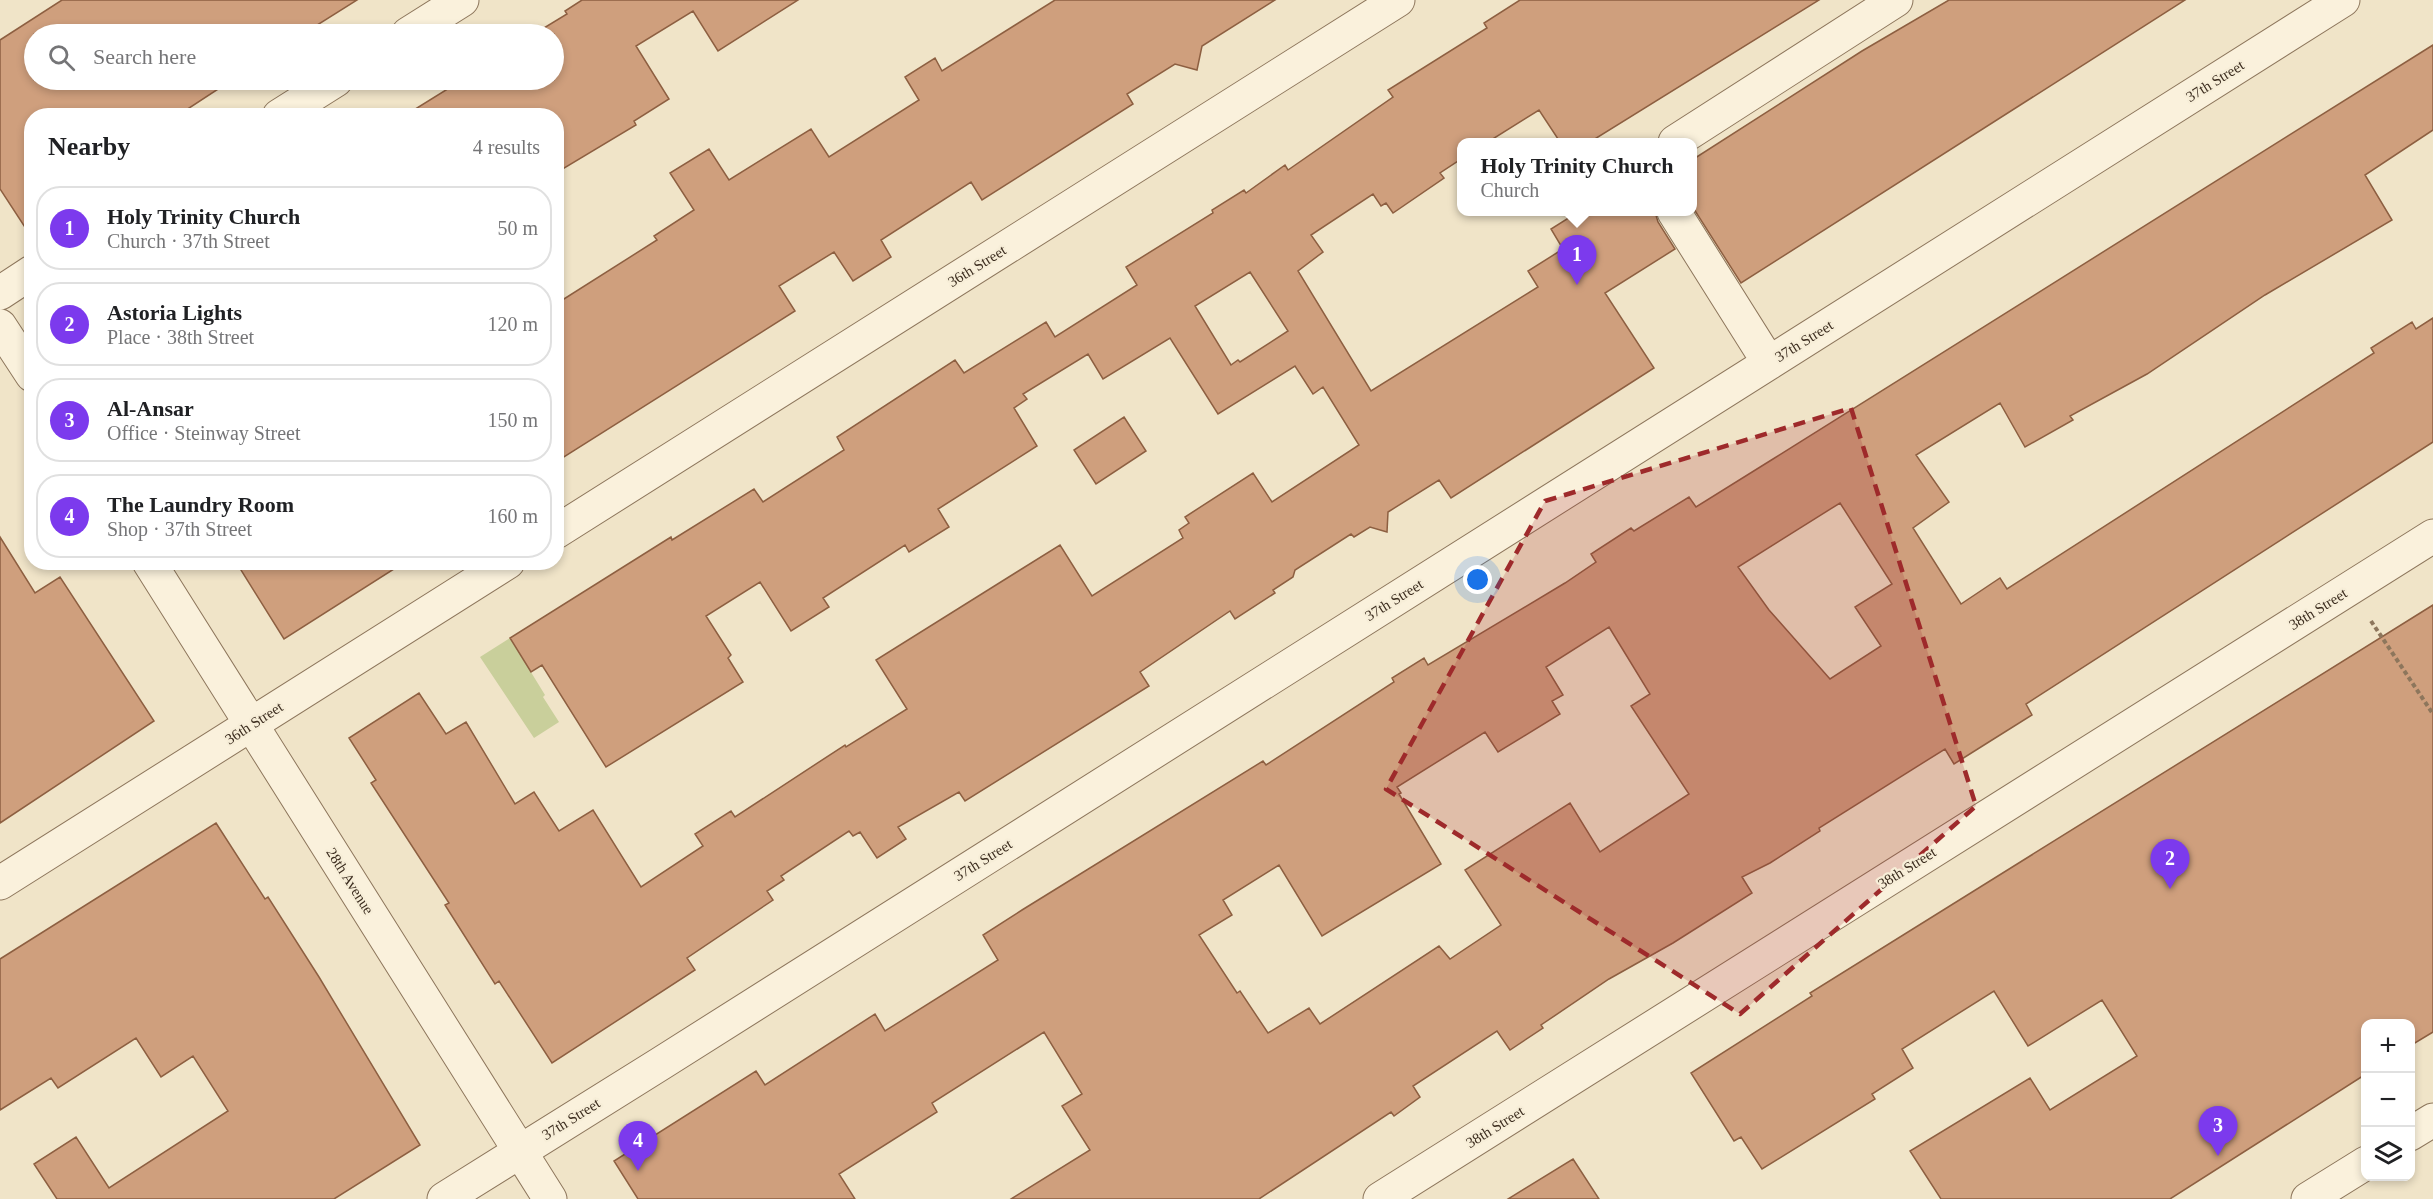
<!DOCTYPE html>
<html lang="en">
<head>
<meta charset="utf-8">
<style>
  body { margin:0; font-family:"Times New Roman",serif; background:#f2f2f2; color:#202124 }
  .controls { position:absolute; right:18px; bottom:18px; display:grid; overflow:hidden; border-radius:12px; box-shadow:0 3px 9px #0003 }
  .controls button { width:54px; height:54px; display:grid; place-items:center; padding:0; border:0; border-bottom:2px solid #e0e0e0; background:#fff; color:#202124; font:30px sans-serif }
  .you { position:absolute; left:1478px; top:580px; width:21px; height:21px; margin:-15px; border:4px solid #fff; border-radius:50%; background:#1a73e8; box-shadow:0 0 0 9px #1a73e833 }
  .badge { display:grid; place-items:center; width:39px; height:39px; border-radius:50%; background:#7c3aed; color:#fff; font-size:20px; font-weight:700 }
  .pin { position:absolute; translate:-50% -50px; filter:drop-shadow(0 2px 3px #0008) }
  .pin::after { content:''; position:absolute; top:32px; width:21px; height:18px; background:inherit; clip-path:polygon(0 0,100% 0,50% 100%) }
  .popup { position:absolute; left:1457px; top:138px; width:240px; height:78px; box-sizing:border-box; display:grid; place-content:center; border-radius:12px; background:#fff; filter:drop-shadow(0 2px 4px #0005); font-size:20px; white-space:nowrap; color:#757577 }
  .popup b { font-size:22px; color:#202124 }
  .popup::after { content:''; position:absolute; left:50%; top:100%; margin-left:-12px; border:12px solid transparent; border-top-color:#fff }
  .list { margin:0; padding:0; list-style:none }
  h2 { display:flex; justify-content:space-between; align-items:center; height:78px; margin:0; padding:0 24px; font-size:26px }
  h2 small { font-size:20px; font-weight:400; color:#757577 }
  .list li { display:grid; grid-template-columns:39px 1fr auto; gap:18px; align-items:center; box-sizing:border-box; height:84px; margin:0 12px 12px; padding:0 12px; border:2px solid #e0e0e0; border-radius:24px }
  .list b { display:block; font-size:22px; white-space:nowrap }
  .list p { margin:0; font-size:20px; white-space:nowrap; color:#757577 }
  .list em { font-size:20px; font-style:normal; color:#757577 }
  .icon { flex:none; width:33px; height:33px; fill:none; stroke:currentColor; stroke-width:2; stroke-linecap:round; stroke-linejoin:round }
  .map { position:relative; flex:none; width:2433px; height:1199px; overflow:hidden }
  .search { position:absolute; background:#fff; box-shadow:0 3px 9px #0003; left:24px; top:24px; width:540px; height:66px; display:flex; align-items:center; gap:15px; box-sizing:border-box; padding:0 21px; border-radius:33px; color:#757577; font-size:22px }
  .panel { position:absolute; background:#fff; box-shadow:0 3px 9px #0003; left:24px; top:108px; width:540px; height:462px; border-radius:24px }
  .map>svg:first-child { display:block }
</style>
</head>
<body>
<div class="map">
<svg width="2433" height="1199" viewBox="0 0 2433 1199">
  <rect width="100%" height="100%" fill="#f0e4c8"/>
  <!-- green -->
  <path fill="#c9cf9b" d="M 510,638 L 545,695 L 543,697 L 559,722 L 534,738 L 480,657 Z"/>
  <!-- building -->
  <path fill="#cf9f7d" stroke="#8d5f41" stroke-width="1.5" fill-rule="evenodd" d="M 62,0 L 357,0 L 303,34 L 34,34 L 34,80 L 232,80 L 177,116 L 32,116 L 32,238 L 0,189 L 0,40 Z
    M 582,0 L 798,0 L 718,51 L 693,11 L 636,46 L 669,99 L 634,121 L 636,125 L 556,173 L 556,116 L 404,116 L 462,80 L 554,80 L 554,34 L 534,34 L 567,14 L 565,11 Z
    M 1055,0 L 1275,0 L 1202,46 L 1197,70 L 1175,64 L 1127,94 L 1133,104 L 982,200 L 971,182 L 881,240 L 891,257 L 853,281 L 834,252 L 779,286 L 795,311 L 556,462 L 556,304 L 657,240 L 654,236 L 694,210 L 670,173 L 709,149 L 729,180 L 811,129 L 829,157 L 919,100 L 905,77 L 935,58 L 942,71 Z
    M 1520,0 L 1819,0 L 1590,142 L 1560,142 L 1539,110 L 1488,142 L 1461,142 L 1461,159 L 1440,173 L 1444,178 L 1393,213 L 1386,203 L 1381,206 L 1373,194 L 1311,235 L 1323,252 L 1298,271 L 1371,391 L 1538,287 L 1528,271 L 1563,249 L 1551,229 L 1578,212 L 1655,212 L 1658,222 L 1675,249 L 1605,293 L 1654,368 L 1451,498 L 1439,480 L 1388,512 L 1387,532 L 1370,527 L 1354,537 L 1351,534 L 1295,570 L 1293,577 L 1273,590 L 1275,593 L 1235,619 L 1230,611 L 1140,672 L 1149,686 L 965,801 L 959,792 L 898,827 L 906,839 L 877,858 L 860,832 L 853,836 L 849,831 L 781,876 L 784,880 L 767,891 L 773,900 L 687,958 L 695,970 L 552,1063 L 499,981 L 495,984 L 445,905 L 449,903 L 371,783 L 376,780 L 349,738 L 419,693 L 446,734 L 466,722 L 515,804 L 534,792 L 559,831 L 593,810 L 641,887 L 703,846 L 695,834 L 731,811 L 735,817 L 845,745 L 846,747 L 907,709 L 876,660 L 1060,545 L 1092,596 L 1183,538 L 1179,530 L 1189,523 L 1185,517 L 1253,473 L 1272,502 L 1359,445 L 1323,387 L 1313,394 L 1295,366 L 1218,414 L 1170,338 L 1103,379 L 1088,354 L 1023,394 L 1027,399 L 1014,408 L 1037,446 L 938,509 L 949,527 L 909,552 L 905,545 L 823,598 L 829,607 L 791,631 L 760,582 L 706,616 L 731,655 L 728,658 L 743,682 L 606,767 L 542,665 L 531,672 L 510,638 L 671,537 L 672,540 L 754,489 L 763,502 L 844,450 L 837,437 L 955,360 L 964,373 L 1046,322 L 1055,337 L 1137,285 L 1126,267 L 1213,213 L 1212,210 L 1244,190 L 1246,193 L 1285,165 L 1288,170 L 1393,97 L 1388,90 L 1487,28 L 1484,23 ZM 1250,272 L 1288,331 L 1240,362 L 1238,360 L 1231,365 L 1195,306 Z
    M 1949,0 L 2185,0 L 1741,283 L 1692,206 L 1692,160 L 1862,51 Z
    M 2433,45 L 2433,130 L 2365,175 L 2392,220 L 2265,295 L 2147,374 L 2070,416 L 2073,420 L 2025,447 L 2000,403 L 1916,455 L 1949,502 L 1913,528 L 1961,604 L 2000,578 L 2007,589 L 2374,353 L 2371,348 L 2412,322 L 2416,329 L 2433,318 L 2433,442 L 2026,704 L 2032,715 L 1992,740 L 1954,764 L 1945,749 L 1819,828 L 1820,831 L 1770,863 L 1742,877 L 1752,893 L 1673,943 L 1609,979 L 1541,1025 L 1543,1028 L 1510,1050 L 1497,1031 L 1413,1086 L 1420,1097 L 1394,1116 L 1391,1112 L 1259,1199 L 1011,1199 L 1090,1150 L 1062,1106 L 1082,1094 L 1044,1032 L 932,1103 L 937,1112 L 839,1174 L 855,1199 L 638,1199 L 614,1161 L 756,1071 L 765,1085 L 875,1014 L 885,1031 L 998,960 L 983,935 L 1022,910 L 1263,761 L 1266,765 L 1394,682 L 1392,678 L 1424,658 L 1428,665 L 1565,583 L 1596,562 L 1591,554 L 1631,528 L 1634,531 L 1689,497 L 1696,507 L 1773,459 ZM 1840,503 L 1892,584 L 1855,607 L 1881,646 L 1830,679 L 1769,610 L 1738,567 ZM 1609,627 L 1650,694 L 1631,706 L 1689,794 L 1600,852 L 1570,803 L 1465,870 L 1501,925 L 1450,959 L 1439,946 L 1320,1024 L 1309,1008 L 1268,1033 L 1240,991 L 1237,993 L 1199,935 L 1232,915 L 1223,900 L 1279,865 L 1322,936 L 1441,864 L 1399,794 L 1401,793 L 1397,787 L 1485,732 L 1498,752 L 1560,714 L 1552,701 L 1563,695 L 1546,667 Z
    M 1124,417 L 1146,451 L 1096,484 L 1074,450 Z
    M 0,537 L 35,593 L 60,577 L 154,721 L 0,823 Z
    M 236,562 L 405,562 L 284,639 Z
    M 2433,605 L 2433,1032 L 2410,1046 L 2410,1023 L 2366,1023 L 2366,1074 L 2170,1199 L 1941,1199 L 1910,1151 L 2030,1078 L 2050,1110 L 2137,1056 L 2102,1000 L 2028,1046 L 1994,991 L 1902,1049 L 1913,1068 L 1872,1094 L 1875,1099 L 1762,1169 L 1741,1137 L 1734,1141 L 1691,1073 L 1812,996 L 1810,993 Z
    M 216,823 L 265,899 L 268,897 L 319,977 L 420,1145 L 334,1199 L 57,1199 L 34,1164 L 76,1137 L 109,1188 L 228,1111 L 193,1056 L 161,1077 L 136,1038 L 58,1088 L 51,1078 L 0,1110 L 0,959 Z
    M 1573,1159 L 1599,1199 L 1508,1199 Z"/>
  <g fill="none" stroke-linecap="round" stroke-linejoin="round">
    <defs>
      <path id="minor" d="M 408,34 L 462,0
        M 279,116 L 336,80
        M 1675,142 L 1896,0
        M 1674,212 L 1769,363
        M 0,293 L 32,272
        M 0,326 L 32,375
        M 556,532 L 1398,0
        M 149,562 L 550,1199
        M 0,883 L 508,562
        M 2410,1134 L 2433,1120
        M 444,1199 L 660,1064 L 2343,0
        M 1380,1199 L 2433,536
        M 2308,1199 L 2366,1163"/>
    </defs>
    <!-- minor casing -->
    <use href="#minor" stroke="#8d765c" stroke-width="35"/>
    <!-- path -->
    <path stroke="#8d765c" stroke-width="4" stroke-dasharray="4.5 3" stroke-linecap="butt" d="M 2371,621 L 2433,714"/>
    <!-- minor -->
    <use href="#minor" stroke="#faf1dc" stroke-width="33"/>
  </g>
  <!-- marked area -->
  <path fill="#9e2a2b" fill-opacity="0.2" stroke="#9e2a2b" stroke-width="4.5" stroke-dasharray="12 8" stroke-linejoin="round" d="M 1851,408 L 1976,806 L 1740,1014 L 1386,789 L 1545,501 Z"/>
  <g text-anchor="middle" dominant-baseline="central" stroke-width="4.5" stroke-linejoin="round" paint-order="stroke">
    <!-- street labels -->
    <g font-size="15" fill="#3d2e20" stroke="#f7eed8">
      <text transform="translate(2215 81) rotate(-32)">37th Street</text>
      <text transform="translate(977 266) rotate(-32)">36th Street</text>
      <text transform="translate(1804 341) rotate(-32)">37th Street</text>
      <text transform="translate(1394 600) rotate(-32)">37th Street</text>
      <text transform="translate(2318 609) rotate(-32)">38th Street</text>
      <text transform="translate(254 723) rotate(-33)">36th Street</text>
      <text transform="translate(983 860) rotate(-32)">37th Street</text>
      <text transform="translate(1907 868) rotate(-32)">38th Street</text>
      <text transform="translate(350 881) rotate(58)">28th Avenue</text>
      <text transform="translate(571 1119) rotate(-32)">37th Street</text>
      <text transform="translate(1495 1127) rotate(-32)">38th Street</text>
    </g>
  </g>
</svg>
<div class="controls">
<button>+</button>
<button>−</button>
<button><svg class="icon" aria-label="layers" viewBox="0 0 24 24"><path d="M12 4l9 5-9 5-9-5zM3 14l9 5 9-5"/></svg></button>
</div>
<div class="you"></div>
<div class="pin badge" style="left:1577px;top:285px">1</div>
<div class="popup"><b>Holy Trinity Church</b>Church</div>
<div class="pin badge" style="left:2170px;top:889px">2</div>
<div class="pin badge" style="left:2218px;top:1156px">3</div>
<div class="pin badge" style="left:638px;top:1171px">4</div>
<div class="search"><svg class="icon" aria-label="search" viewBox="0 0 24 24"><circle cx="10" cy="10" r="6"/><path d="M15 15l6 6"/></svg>Search here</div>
<section class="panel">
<h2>Nearby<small>4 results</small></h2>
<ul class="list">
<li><span class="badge">1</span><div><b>Holy Trinity Church</b><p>Church · 37th Street</p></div><em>50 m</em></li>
<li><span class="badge">2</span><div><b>Astoria Lights</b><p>Place · 38th Street</p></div><em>120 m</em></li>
<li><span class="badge">3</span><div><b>Al-Ansar</b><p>Office · Steinway Street</p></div><em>150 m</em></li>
<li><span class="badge">4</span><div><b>The Laundry Room</b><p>Shop · 37th Street</p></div><em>160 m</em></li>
</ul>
</section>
</div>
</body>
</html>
